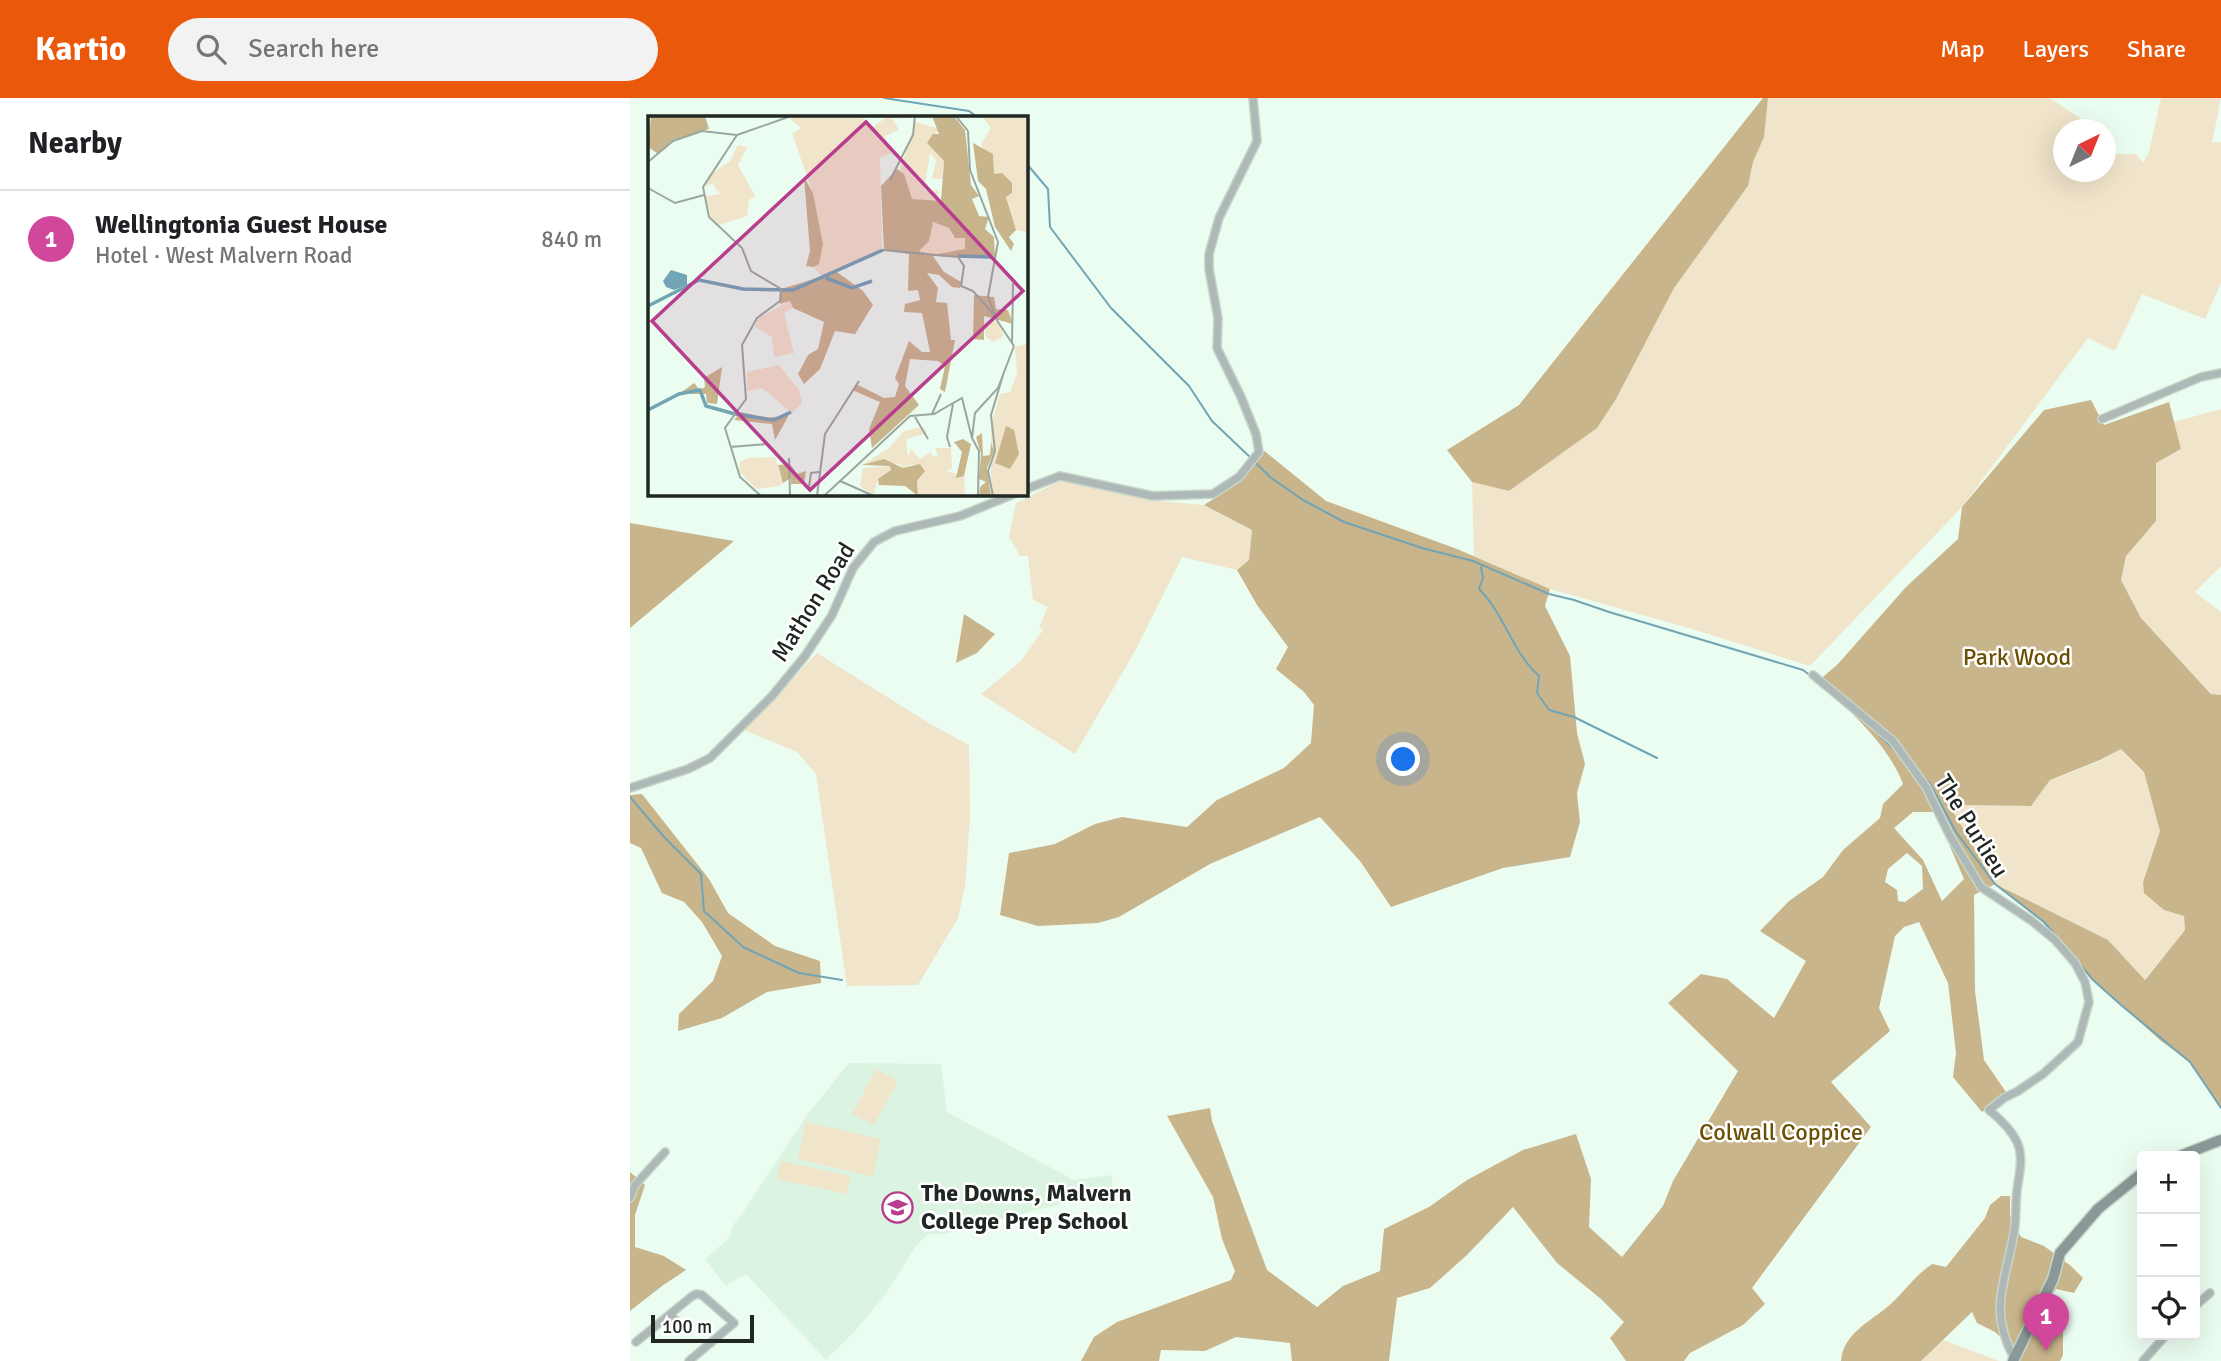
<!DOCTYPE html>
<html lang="en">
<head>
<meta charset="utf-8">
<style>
  body { margin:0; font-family:Signika,sans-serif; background:#f2f2f2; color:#202124 }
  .controls { position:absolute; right:21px; bottom:21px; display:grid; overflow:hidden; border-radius:7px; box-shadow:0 7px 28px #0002 }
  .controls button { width:63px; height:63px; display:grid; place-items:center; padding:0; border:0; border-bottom:2px solid #e0e0e0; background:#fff; color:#202124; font:35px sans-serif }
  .compass { position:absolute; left:1423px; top:21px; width:63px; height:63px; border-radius:50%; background:#fff; box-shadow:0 7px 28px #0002; rotate:43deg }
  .scale { position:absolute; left:21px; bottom:18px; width:103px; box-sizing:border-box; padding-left:7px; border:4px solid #212723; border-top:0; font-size:19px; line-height:24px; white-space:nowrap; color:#212723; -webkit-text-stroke:5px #fff; paint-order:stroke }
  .you { position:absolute; left:774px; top:662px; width:24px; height:24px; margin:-18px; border:5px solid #fff; border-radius:50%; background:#1a73e8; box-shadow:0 0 0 10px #1a73e833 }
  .badge { display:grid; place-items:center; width:46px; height:46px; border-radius:50%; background:#ea580c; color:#fff; font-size:23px; font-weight:700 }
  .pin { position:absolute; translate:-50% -58px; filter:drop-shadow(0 2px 4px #0008) }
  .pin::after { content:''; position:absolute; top:37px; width:24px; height:21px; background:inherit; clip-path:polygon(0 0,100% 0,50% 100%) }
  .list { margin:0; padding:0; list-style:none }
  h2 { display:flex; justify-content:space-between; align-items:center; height:91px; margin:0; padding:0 28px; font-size:30px }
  h2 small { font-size:23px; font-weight:400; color:#757577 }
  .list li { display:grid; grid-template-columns:46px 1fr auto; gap:21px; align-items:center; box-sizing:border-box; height:98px; padding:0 28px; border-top:2px solid #e0e0e0 }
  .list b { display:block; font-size:26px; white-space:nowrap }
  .list p { margin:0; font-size:23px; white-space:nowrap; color:#757577 }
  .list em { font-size:23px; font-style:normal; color:#757577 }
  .icon { flex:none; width:38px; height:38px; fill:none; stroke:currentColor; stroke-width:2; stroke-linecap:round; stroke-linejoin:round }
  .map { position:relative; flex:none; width:1591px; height:1263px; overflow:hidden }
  header { display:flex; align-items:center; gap:42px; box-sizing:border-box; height:98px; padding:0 35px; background:#ea580c; color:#fff }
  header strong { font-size:33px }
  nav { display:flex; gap:38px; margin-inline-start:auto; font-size:24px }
  .search { width:490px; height:63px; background:#f2f2f2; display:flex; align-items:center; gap:18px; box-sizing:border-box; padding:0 24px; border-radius:38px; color:#757577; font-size:26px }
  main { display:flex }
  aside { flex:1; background:#fff }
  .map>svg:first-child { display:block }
</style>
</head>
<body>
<header>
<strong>Kartio</strong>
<div class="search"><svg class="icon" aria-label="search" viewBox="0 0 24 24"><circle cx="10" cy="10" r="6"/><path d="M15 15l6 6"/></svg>Search here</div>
<nav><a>Map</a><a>Layers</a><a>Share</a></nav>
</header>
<main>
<aside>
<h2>Nearby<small></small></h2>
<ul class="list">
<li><span class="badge" style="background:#d1479c">1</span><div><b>Wellingtonia Guest House</b><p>Hotel · West Malvern Road</p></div><em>840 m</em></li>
</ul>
</aside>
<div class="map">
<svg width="1591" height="1263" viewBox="0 0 1591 1263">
  <rect width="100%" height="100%" fill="#ebfdf0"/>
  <!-- built -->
  <path fill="#dbf4e1" d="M 219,965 L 311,966 L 317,1014 L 444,1082 L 481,1077 L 484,1096 L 446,1102 L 314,1136 L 298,1136 L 285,1149 L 256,1196 L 225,1233 L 196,1262 L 116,1176 L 96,1188 L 75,1161 L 98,1141 L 103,1127 L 112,1116 L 177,1017 Z"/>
  <!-- green -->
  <path fill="#f0e4ca" d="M 1138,0 L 1420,0 L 1451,21 L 1451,31 L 1434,32 L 1434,74 L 1476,74 L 1476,56 L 1506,56 L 1513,65 L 1519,54 L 1531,0 L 1591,0 L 1582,45 L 1591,44 L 1591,185 L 1575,221 L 1512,196 L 1485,253 L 1458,240 L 1332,409 L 1180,568 L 1062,531 L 920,491 L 844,458 L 842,384 L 879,393 L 986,301 L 1044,190 L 1118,88 L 1123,64 L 1134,39 Z
    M 1591,311 L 1591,468 L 1565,494 L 1591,514 L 1591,597 L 1582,596 L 1511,520 L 1491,482 L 1496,458 L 1526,423 L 1526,365 L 1551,351 L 1544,324 Z
    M 432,382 L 529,403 L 574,407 L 622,432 L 619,462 L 607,472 L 552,459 L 505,553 L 445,656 L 351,596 L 391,563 L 413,532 L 409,529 L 418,509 L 403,502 L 398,458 L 390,458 L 379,439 L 386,405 Z
    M 187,555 L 302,627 L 339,647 L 340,719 L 335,788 L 328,820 L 288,887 L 217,888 L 186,676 L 167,654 L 114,632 Z
    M 1491,651 L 1514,674 L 1530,733 L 1513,783 L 1534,812 L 1554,818 L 1555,832 L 1514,882 L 1478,842 L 1365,786 L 1324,715 L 1330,707 L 1401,708 L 1420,682 L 1470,663 Z
    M 246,971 L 268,983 L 244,1027 L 222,1016 Z
    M 176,1024 L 251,1041 L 243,1079 L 168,1061 Z
    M 151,1063 L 221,1078 L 217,1096 L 147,1081 Z
    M 1313,1242 L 1369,1263 L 1291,1263 Z"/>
  <!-- forest -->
  <path fill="#c9b58c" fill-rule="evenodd" d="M 1133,0 L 1138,0 L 1134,39 L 1123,64 L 1118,88 L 1044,190 L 986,301 L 967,330 L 879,393 L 842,384 L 817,352 L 889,307 Z
    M 1461,302 L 1474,327 L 1539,304 L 1551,351 L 1526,365 L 1526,423 L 1496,458 L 1491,482 L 1511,520 L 1581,596 L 1591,597 L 1591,1010 L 1560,964 L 1531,943 L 1463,882 L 1414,824 L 1365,786 L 1344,797 L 1345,893 L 1354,962 L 1376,994 L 1352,1014 L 1323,979 L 1326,955 L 1318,885 L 1289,824 L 1274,829 L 1265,838 L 1249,910 L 1260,933 L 1201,984 L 1241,1029 L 1122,1190 L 1135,1206 L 1113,1227 L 1060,1255 L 1054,1263 L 996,1263 L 980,1240 L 994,1224 L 971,1201 L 927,1165 L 883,1109 L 837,1157 L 800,1190 L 767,1200 L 759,1263 L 662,1263 L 660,1245 L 606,1239 L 575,1253 L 531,1252 L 529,1263 L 451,1263 L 464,1239 L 487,1224 L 601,1182 L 605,1173 L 592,1141 L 583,1099 L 537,1018 L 580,1010 L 582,1023 L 637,1172 L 687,1209 L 713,1188 L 750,1173 L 754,1131 L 799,1109 L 837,1082 L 893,1052 L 946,1036 L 961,1081 L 959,1129 L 992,1159 L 1033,1108 L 1043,1083 L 1108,973 L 1038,905 L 1071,876 L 1097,881 L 1144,920 L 1176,863 L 1130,833 L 1159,803 L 1193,779 L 1213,752 L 1250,720 L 1253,706 L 1273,686 C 1257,644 1219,613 1188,583 L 1207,567 L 1276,489 L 1328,441 L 1332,409 L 1414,312 ZM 1491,651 L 1514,674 L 1530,733 L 1513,784 L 1514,795 L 1534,812 L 1554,818 L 1555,832 L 1515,882 L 1478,842 L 1365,786 L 1324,715 L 1330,707 L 1401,708 L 1420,682 L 1470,662 ZM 1283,714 L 1305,714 L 1334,781 L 1312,803 L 1293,762 L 1264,730 ZM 1277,755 L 1292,768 L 1293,791 L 1275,804 L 1268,803 L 1267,792 L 1255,784 L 1258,771 Z
    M 632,351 L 696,403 L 827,451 L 920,491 L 915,508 L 940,558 L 947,635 L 955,666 L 947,695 L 950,724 L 940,759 L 873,770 L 761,809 L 730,763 L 690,719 L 580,766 L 489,819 L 468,825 L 408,828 L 370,817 L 379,755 L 425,746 L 465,726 L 492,719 L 557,729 L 587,702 L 654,670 L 681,645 L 684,607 L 674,594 L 646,571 L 658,549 L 627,507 L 607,472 L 619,462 L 622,432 L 574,407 C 597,392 624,379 632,351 Z
    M 0,425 L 104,443 L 0,530 Z
    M 334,516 L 365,536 L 347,555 L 326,565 Z
    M 12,696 L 79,781 L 98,815 L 145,848 L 190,863 L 191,885 L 137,894 L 92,920 L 48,933 L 49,916 L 83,883 L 92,858 L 72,824 L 54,804 L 32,795 L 11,750 L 0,745 L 0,697 Z
    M 0,1074 L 15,1087 L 5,1117 L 5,1149 L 34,1158 L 56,1172 L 32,1188 L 0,1213 Z
    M 1371,1098 L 1380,1098 L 1380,1118 L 1391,1139 L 1414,1148 L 1441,1168 L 1453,1180 L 1444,1195 L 1426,1191 L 1410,1217 L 1414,1232 L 1433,1231 L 1433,1257 L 1430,1263 L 1385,1263 L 1384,1252 L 1365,1234 L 1347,1225 L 1342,1214 L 1291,1263 L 1211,1263 C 1213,1234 1244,1222 1263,1204 C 1277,1190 1285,1178 1302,1166 L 1316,1169 L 1355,1120 L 1360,1107 Z"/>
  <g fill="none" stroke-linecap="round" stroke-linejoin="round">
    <!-- stream -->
    <path stroke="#71a4b5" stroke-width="2" d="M 254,0 L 339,13 L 347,19
      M 396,65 L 418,91 L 420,129 L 481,210 L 559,288 L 582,323 L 622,361
      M 626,365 L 640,379 L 673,402 L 714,424 L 792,450 L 843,463 L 919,496 L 944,502 L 979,514 L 1173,572 L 1181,578
      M 851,469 L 853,480 L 849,491 C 875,517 882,554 909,578 L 907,595 L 919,612 L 944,619 L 1027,660
      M 1246,634 L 1265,652
      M 1294,680 L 1300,686 L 1326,734 L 1365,786 L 1414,824 L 1463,882 L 1491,907 L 1560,964 L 1591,1010
      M 0,699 L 35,740 L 71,776 L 74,813 L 113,849 L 169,875 L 212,882"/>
    <defs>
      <path id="street" d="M 1472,321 L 1571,279 L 1591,275
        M 396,391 L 430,378 L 523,398 L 583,396 L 609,379 L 629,354 L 626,336 L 611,299 L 587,250 L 588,220 L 579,171 L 579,156 L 589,120 L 627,43 L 623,0
        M 1183,577 L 1263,643 L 1296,689 L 1320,738 L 1351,789 L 1402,823 L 1425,842 L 1445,865 L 1455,884 L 1459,904 L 1448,944 L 1413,976 L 1388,993 L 1374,1000 L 1359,1012 C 1370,1021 1381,1031 1387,1044 C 1394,1059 1389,1077 1387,1092 C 1385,1108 1387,1124 1383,1140 C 1374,1188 1359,1213 1384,1260
        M 0,690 L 58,671 L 80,660 L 142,598 L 175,558 L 202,517 L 223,470 L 244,444 L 265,433 L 330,418 L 384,396
        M 0,1100 L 5,1087 L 35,1054
        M 1565,1208 L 1580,1195
        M 40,1216 L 47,1224
        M 6,1244 L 61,1199 L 66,1196 L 72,1197 L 104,1225 L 59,1263
        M 1513,1263 L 1536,1237"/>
      <path id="secondary" d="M 1550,1058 L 1591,1042
        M 1383,1263 L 1423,1181 L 1430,1155 L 1468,1111 L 1512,1075"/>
    </defs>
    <!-- street casing -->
    <use href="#street" stroke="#c7d6cb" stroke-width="10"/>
    <!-- secondary casing -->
    <use href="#secondary" stroke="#c7d6cb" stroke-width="13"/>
    <!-- street -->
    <use href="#street" stroke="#aeb8b6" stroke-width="7"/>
    <!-- secondary -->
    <use href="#secondary" stroke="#8a9997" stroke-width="10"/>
  </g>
  <!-- icons -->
  <defs>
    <symbol id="school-ring" viewBox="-11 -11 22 22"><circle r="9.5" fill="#fff" stroke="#b83d8e" stroke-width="1.5"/><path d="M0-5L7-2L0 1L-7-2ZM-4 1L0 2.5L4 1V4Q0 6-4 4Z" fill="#b83d8e"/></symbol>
  </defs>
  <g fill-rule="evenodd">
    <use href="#school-ring" x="250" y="1092" width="35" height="35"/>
  </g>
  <g text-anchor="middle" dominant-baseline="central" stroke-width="5" stroke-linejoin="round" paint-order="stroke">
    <!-- street labels -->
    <g font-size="24" fill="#212723" stroke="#fff">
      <text transform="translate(183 504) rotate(-58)">Mathon Road</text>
      <text transform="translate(1342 728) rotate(58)">The Purlieu</text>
    </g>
    <!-- park labels -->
    <g font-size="24" fill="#6b5004" stroke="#fff">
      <text x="1387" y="559">Park Wood</text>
      <text x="1151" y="1034">Colwall Coppice</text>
    </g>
    <!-- poi labels -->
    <g font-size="24" font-weight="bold" fill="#212723" stroke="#fff" text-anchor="start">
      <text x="291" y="1095">The Downs, Malvern<tspan x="291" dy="28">College Prep School</tspan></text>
    </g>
  </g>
  <!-- overview -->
  <g transform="translate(18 18)">
    <rect width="380" height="380" fill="#ebfdf0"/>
    <path d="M 148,0 L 214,0 L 222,13 L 240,0 L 261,3 L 244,2 L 251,14 L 237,20 L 243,37 L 232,42 L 234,133 L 175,161 L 165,151 L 171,147 L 174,122 L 165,77 L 144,18 L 153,12 L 142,3 ZM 334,0 L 380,0 L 380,116 L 368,114 L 358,81 L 363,78 L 361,64 L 346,58 L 333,28 L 343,12 ZM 267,6 L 292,13 L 279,27 L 296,45 L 294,63 L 284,63 L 288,44 L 282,37 L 276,75 L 290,74 L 291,87 L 264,83 L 252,55 ZM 90,29 L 99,31 L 90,49 L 107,80 L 101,84 L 99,100 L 71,109 L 63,101 L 57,80 L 72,78 L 65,69 L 69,66 L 56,71 L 61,59 L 82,45 ZM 285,106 L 301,112 L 305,121 L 317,122 L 318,134 L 285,139 L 271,135 L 280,125 ZM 142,185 L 145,192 L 136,197 L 146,237 L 126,241 L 124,221 L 107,211 L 110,202 ZM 347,202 L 356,220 L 345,226 L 338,221 L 336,207 ZM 380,228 L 380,380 L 343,380 L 343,309 L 352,278 L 362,276 L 369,258 L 367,231 ZM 131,249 L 151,274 L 154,287 L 144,297 L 114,272 L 99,275 L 99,256 ZM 275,311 L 279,317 L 258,323 L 260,341 L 263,333 L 272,343 L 283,336 L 285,341 L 290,339 L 287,332 L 303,332 L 304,352 L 298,355 L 316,360 L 317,378 L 329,380 L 270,380 L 269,365 L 274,360 L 265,348 L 254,352 L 252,348 L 214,349 L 241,332 L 256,315 ZM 127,341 L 135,367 L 131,370 L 108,373 L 91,355 L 92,346 L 100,342 ZM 242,350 L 243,354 L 230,363 L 226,379 L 212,370 L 215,352 Z" fill="#f0e4ca"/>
    <path d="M 3,0 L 57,0 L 61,13 L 25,24 L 10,38 L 0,31 ZM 284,0 L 306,0 L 317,14 L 323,69 L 331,80 L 324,83 L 331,100 L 341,101 L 337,113 L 346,121 L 347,142 L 285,140 L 296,156 L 313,166 L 312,172 L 304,171 L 291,159 L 279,157 L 290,172 L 288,186 L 299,187 L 303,224 L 307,224 L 297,276 L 292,273 L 297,250 L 290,245 L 262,243 L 257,270 L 271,289 L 224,332 L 221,313 L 232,286 L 204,274 L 210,269 L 236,282 L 247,281 L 251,268 L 247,262 L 261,225 L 274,236 L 282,236 L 274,197 L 256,196 L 257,188 L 272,184 L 270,174 L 260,175 L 261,138 L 236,134 L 233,70 L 249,53 L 256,58 L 264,83 L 293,85 L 296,45 L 279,27 L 285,18 L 291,18 ZM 285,106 L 301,112 L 307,122 L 317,122 L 317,133 L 285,139 L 271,135 L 281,125 ZM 325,27 L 345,38 L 346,58 L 354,57 L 364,67 L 364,77 L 358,81 L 368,114 L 361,121 L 366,128 L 363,135 L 347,111 L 338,73 L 330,65 ZM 156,61 L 165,77 L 175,128 L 171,148 L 165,151 L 158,150 L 162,135 ZM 189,156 L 215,175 L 225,189 L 207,218 L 187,215 L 172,253 L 156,268 L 150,258 L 160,239 L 170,233 L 176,206 L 145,192 L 142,185 L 132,188 L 133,173 ZM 326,179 L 346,181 L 348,193 L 360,194 L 365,208 L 336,200 L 336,224 L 325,223 ZM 74,251 L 69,288 L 59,287 L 58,278 L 31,278 L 46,267 L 52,274 L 57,271 L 56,262 ZM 93,296 L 119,302 L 141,299 L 127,324 L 124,308 L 86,304 ZM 358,310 L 366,314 L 371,338 L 362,353 L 347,347 ZM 334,317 L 335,340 L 342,339 L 343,327 L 346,335 L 339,352 L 343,380 L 331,380 L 332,371 L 338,366 L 331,363 L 333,338 L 328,321 ZM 315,323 L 323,328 L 316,360 L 308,362 L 314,336 L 306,326 ZM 236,343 L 255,352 L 272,348 L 277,355 L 269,365 L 270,380 L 257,370 L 231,369 L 230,363 L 243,354 L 242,350 L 214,349 ZM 142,348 L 149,358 L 158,355 L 156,368 L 143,368 L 143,362 L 135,367 L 130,349 Z" fill="#c9b58c" fill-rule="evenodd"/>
    <path d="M 23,154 L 39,159 L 39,169 L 26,174 L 18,171 L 15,165 Z" fill="#71a4b5"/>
    <path fill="none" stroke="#71a4b5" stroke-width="3.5" d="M 310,140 L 343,141M 178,162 L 204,172 L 224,165M 0,190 L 51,164 L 95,173 L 145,174 L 235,134M 0,294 L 31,278 L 52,274 L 58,290 L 87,298 L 126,304 L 143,296"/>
    <path fill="none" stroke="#9aa79e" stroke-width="2" d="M 308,0 L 320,15 L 322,54 L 350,126 L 340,181 L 350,206 L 366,230M 89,19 L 55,71 L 61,101 L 94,132 L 103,155 L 133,173 L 132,185 L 109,202 L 94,229 L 98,283 L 77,312 L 92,361 L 113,380M 89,19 L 143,0M 0,46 L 25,25 L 54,15 L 89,19M 242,64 L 265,19 L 267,0M 0,72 L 27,87 L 56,79M 235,134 L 310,141 L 316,150 L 313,170 L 325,175 L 347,200M 364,227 L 365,167M 284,298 L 293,278M 267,301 L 280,323M 324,322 L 331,335 L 330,380M 324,322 L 327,297 L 350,272 L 366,230M 82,331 L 119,328M 302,331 L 299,321 L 305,288M 141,342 L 142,380M 192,365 L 226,380M 161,371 L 163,357 L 171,356M 169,380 L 177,318 L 211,265M 176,380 L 262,300 L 286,298 L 314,282 L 324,322M 345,380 L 340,355 L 347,335 L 343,299 L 356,256"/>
    <path fill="#b83d8e" fill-opacity="0.15" stroke="#b83d8e" stroke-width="3.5" d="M 218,6 L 375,175 L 162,374 L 4,205 Z"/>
    <rect width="380" height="380" fill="none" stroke="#212723" stroke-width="3.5"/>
  </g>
</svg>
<div class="controls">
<button>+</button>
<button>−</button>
<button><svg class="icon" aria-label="locate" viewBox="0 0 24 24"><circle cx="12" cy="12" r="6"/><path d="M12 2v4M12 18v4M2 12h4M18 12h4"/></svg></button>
</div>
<svg class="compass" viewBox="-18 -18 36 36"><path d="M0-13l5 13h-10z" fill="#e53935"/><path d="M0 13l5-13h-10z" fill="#757577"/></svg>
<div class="scale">100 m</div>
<div class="you"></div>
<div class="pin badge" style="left:1416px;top:1253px;background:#d1479c">1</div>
</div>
</main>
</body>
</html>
